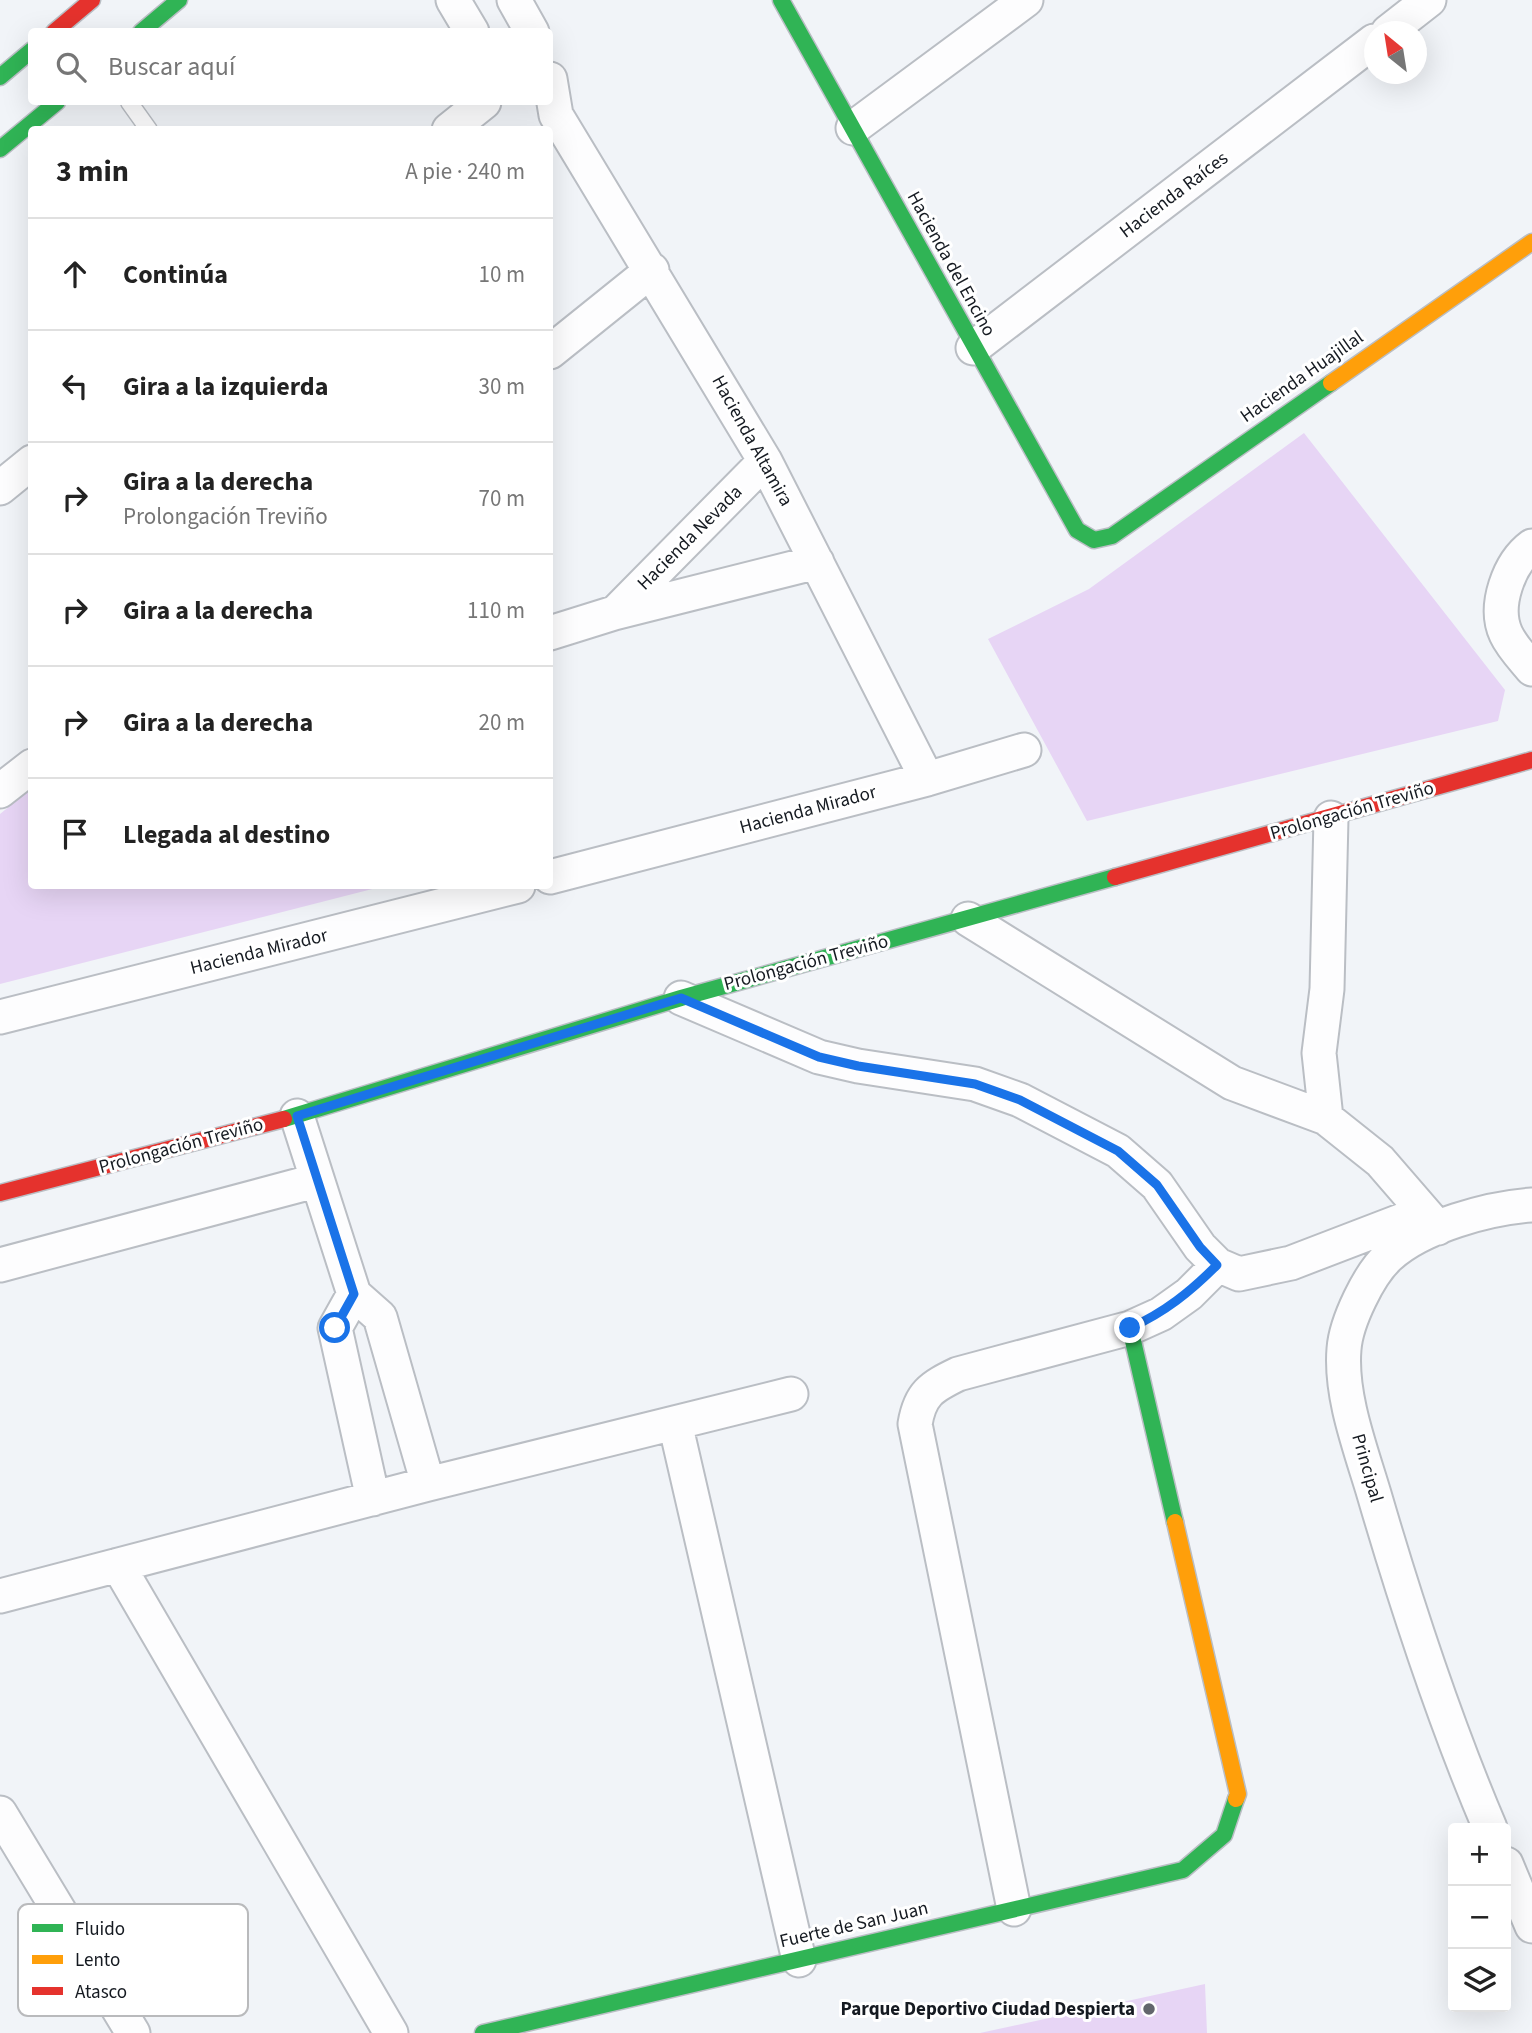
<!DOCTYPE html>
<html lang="es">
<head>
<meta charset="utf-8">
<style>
  body { margin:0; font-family:"Source Sans 3",sans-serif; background:#f2f2f2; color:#222 }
  .controls { position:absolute; right:21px; bottom:21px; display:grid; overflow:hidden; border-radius:7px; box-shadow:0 7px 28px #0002 }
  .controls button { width:63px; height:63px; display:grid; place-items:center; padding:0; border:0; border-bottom:2px solid #e0e0e0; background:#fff; color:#222; font:35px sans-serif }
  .compass { position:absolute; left:1364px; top:21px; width:63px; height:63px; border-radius:50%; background:#fff; box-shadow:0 7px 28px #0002; rotate:330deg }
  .stop { position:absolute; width:21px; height:21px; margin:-16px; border:5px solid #1a73e8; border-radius:50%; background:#fff }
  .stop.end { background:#1a73e8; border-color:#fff; box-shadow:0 2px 7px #0008 }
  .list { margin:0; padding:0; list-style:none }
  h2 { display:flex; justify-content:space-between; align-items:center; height:91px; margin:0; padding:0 28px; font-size:30px }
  h2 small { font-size:23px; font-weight:400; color:#767676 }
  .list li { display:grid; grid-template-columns:46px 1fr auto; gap:21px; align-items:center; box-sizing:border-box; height:112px; padding:0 28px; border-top:2px solid #e0e0e0 }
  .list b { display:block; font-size:26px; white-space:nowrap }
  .list p { margin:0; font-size:23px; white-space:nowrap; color:#767676 }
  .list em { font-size:23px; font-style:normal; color:#767676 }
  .icon { flex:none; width:38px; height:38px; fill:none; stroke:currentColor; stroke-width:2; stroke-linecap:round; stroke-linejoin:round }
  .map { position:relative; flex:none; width:1532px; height:2033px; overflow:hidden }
  .search { position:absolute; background:#fff; box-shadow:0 7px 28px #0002; left:28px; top:28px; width:525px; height:77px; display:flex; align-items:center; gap:18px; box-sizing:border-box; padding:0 24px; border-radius:7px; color:#767676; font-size:26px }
  .panel { position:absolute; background:#fff; box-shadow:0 7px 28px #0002; left:28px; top:126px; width:525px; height:763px; border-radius:7px }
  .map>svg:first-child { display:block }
</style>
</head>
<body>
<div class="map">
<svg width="1532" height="2033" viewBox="0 0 1532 2033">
  <rect width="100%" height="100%" fill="#f1f4f8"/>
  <!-- green -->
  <path fill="#e7d5f5" d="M 1304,433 L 1505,690 L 1498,721 L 1087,821 L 988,639 L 1089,589 Z
    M 31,789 L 32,886 L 384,886 L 0,984 L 0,814 Z
    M 1205,1984 L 1207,2033 L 980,2033 Z"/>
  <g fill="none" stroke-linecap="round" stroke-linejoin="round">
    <defs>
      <path id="lane" d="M 129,102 L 149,130"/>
      <path id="street" d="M 453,0 L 472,32
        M 514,0 L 532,32
        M 1388,32 L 1429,0
        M 550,79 L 556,115 L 765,461 L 927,779
        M 853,128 L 1026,0
        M 449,130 L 484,102
        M 973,348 L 1374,41
        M 550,352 L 652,270
        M 0,488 L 32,462
        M 1532,546 C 1509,563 1493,606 1506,634 C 1512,647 1523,658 1532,669
        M 617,611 L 765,461
        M 550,633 L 614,613 L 817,562
        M 0,791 L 32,766
        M 550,877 L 927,779 L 1024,750
        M 968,919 L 1232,1083 L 1326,1118 L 1380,1161 L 1438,1228
        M 681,998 L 819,1057 L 858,1066 L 975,1084 L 1020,1100 L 1118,1151 L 1157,1185 L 1200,1247 L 1218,1265 L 1239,1274 L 1291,1263 L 1424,1212
        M 0,1017 L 518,886
        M 297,1116 L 354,1294 L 380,1317 L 428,1484
        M 1326,1118 L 1319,1053 L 1327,989 L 1331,818
        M 0,1265 L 315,1181
        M 354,1294 L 335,1328 L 373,1499
        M 675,1423 L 799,1960
        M 118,1565 L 391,2033
        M 0,1596 L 428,1484 L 791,1394
        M 0,1813 L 133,2033
        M 1490,1828 C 1444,1720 1407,1607 1374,1494 C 1361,1450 1340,1396 1344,1349 C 1346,1322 1369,1274 1389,1256 C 1422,1226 1489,1208 1532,1205
        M 1506,1864 L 1532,1926
        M 1014,1909 L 915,1424 C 920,1394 931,1387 958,1374 L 1130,1328 L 1161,1314 L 1189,1294 L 1218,1265"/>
      <path id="fast" d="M 781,0 L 1077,530 L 1094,540 L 1112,536 L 1331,383
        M 141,32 L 179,0
        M 0,77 L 32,50
        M 0,149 L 57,102
        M 284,1119 L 681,998 L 1115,877
        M 1130,1328 L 1175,1522
        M 483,2033 L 1183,1870 L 1224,1835 L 1236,1799"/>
      <path id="slow" d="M 1331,383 L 1532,242
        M 1175,1522 L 1238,1794 L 1236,1799"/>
      <path id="jam" d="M 54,32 L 92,0
        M 1115,877 L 1532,760
        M 0,1193 L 284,1119"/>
    </defs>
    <!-- lane casing -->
    <use href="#lane" stroke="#babec4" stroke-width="19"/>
    <!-- street casing -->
    <use href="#street" stroke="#babec4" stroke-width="37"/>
    <!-- fast casing -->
    <use href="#fast" stroke="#babec4" stroke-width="19"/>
    <!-- slow casing -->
    <use href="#slow" stroke="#babec4" stroke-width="19"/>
    <!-- jam casing -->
    <use href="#jam" stroke="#babec4" stroke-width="19"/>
    <!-- lane -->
    <use href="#lane" stroke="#fdfdfe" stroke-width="16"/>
    <!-- street -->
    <use href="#street" stroke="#fdfdfe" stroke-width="33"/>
    <!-- fast -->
    <use href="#fast" stroke="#30b455" stroke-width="16"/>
    <!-- slow -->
    <use href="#slow" stroke="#ff9f0a" stroke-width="16"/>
    <!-- jam -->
    <use href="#jam" stroke="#e5322d" stroke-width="16"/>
  </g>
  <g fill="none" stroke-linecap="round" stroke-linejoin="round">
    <!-- route -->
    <path stroke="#1a73e8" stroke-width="9" d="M 335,1328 L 354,1294 L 297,1116 L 681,998 L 819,1057 L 858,1066 L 975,1084 L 1020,1100 L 1118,1151 L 1157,1185 L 1200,1247 L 1217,1265 C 1190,1292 1165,1312 1130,1328"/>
  </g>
  <!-- markers -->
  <circle fill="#62666c" stroke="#fff" stroke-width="2.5" cx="1149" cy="2009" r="7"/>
  <g text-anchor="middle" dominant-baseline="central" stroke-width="6" stroke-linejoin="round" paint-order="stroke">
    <!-- street labels -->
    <g font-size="19" fill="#151a21" stroke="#fff">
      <text transform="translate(1174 195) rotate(-37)">Hacienda Raíces</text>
      <text transform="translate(951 264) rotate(61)">Hacienda del Encino</text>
      <text transform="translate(1302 377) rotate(-35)">Hacienda Huajillal</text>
      <text transform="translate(752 441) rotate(61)">Hacienda Altamira</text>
      <text transform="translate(690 538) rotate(-45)">Hacienda Nevada</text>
      <text transform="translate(808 810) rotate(-15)">Hacienda Mirador</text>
      <text transform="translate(1352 811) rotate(-16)">Prolongación Treviño</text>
      <text transform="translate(259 952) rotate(-14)">Hacienda Mirador</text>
      <text transform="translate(806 963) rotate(-15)">Prolongación Treviño</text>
      <text transform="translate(181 1146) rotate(-15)">Prolongación Treviño</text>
      <text transform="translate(1367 1468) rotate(74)">Principal</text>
      <text transform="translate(854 1925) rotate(-13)">Fuerte de San Juan</text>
    </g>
    <!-- poi labels -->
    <g font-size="19" font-weight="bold" fill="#151a21" stroke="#fff" text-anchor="end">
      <text x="1135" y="2009">Parque Deportivo Ciudad Despierta</text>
    </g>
  </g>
  <!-- legend -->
  <rect x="18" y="1904" width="230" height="112" rx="10" fill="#fff" stroke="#b9babc" stroke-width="2"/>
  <rect x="32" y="1924" width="31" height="8" fill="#30b455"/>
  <rect x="32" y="1955" width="31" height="9" fill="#ff9f0a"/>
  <rect x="32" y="1987" width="31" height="8" fill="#e5322d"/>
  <g font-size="19" fill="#151a21">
    <text x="75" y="1935">Fluido</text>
    <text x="75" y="1966">Lento</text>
    <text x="75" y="1998">Atasco</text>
  </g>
</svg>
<div class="controls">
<button>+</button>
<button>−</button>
<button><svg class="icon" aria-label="layers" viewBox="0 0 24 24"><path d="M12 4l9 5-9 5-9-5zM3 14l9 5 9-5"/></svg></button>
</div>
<svg class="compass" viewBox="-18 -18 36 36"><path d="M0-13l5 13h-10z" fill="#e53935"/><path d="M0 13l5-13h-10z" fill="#767676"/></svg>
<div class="stop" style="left:335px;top:1328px"></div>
<div class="stop end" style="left:1130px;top:1328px"></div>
<div class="search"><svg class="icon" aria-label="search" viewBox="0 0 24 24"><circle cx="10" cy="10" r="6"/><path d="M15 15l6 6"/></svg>Buscar aquí</div>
<section class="panel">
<h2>3 min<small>A pie · 240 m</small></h2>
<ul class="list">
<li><svg class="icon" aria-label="ahead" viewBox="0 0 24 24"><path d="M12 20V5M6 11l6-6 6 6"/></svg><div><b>Continúa</b></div><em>10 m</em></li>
<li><svg class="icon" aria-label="left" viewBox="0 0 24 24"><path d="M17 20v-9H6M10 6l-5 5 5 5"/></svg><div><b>Gira a la izquierda</b></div><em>30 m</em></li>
<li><svg class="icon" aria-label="right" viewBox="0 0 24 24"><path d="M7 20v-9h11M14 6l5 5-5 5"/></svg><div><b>Gira a la derecha</b><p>Prolongación Treviño</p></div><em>70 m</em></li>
<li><svg class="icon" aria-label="right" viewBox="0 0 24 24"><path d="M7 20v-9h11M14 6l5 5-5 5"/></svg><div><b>Gira a la derecha</b></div><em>110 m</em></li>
<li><svg class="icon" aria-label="right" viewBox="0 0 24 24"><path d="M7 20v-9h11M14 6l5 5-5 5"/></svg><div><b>Gira a la derecha</b></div><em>20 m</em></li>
<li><svg class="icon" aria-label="arrive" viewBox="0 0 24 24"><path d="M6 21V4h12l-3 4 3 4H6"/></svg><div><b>Llegada al destino</b></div></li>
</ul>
</section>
</div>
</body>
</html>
